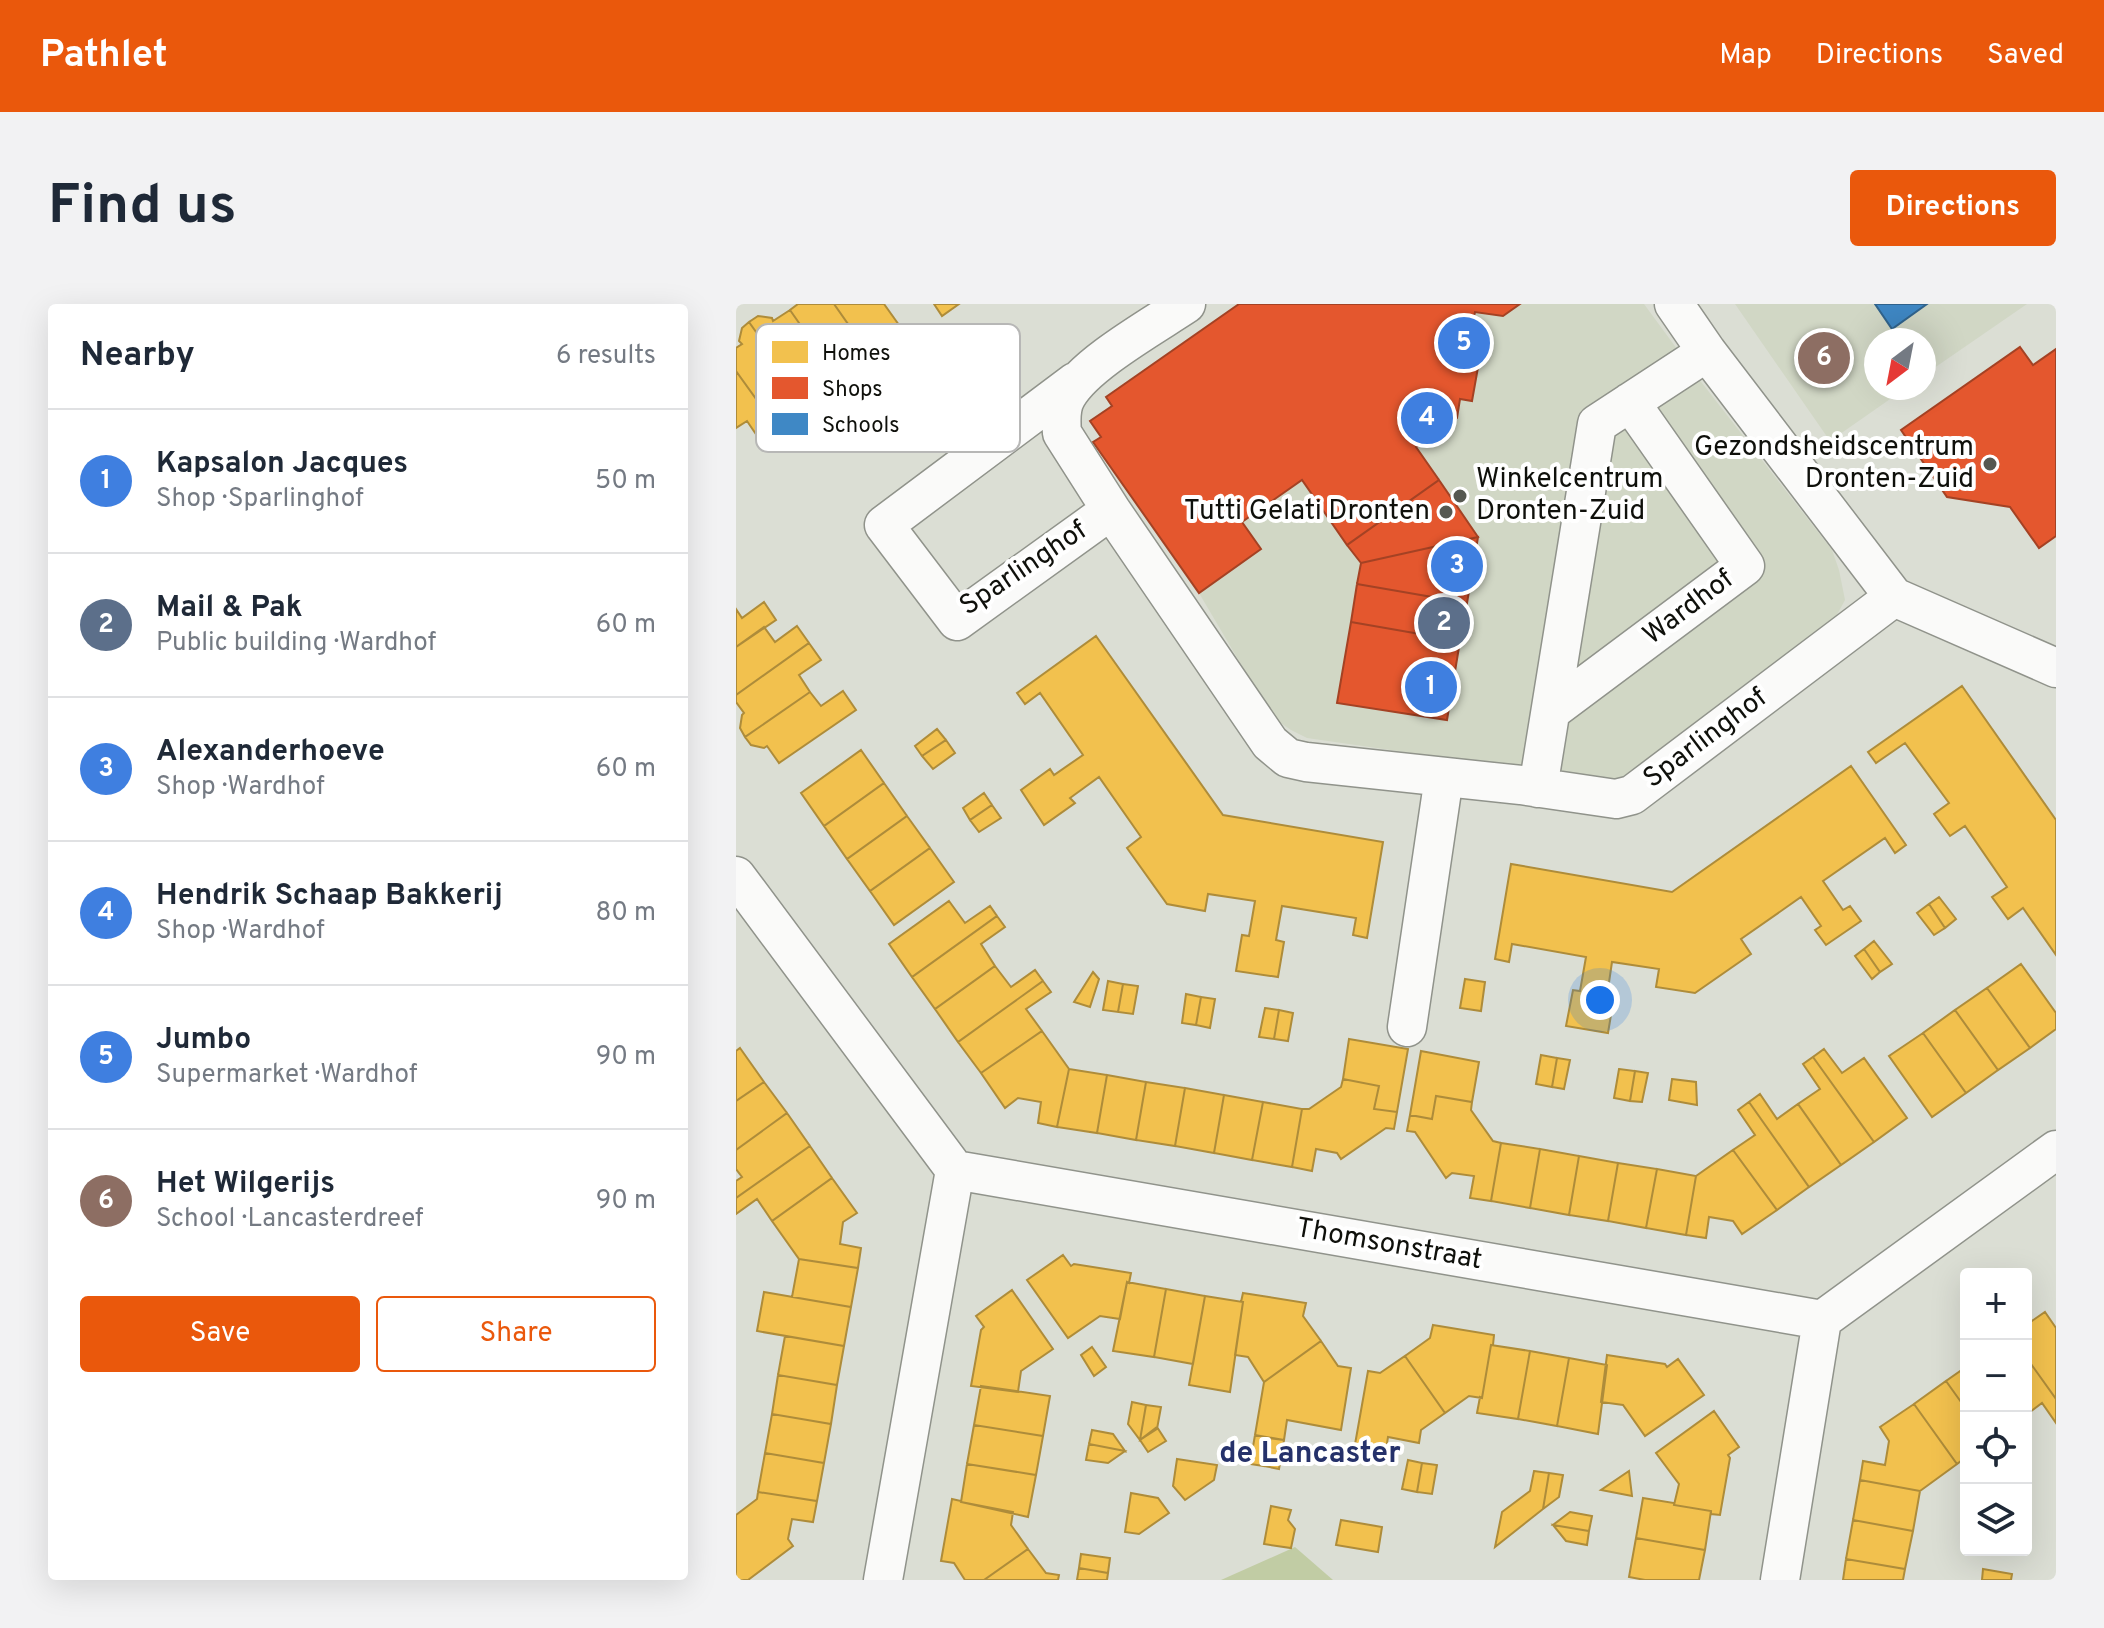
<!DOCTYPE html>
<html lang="en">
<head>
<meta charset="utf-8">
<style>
  body { margin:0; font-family:Overpass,sans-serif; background:#f2f2f3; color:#1f2937 }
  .controls { position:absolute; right:24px; bottom:24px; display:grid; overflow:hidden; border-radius:8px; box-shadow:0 8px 32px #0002 }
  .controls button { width:72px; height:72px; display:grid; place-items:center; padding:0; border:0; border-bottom:2px solid #e0e1e3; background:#fff; color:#1f2937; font:40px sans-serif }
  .compass { position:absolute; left:1128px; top:24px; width:72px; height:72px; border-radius:50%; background:#fff; box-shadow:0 8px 32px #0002; rotate:212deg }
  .you { position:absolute; left:864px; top:696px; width:28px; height:28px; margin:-20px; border:6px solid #fff; border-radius:50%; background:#1a73e8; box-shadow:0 0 0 12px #1a73e833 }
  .badge { display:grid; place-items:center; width:52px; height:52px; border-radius:50%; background:#ea580c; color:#fff; font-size:26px; font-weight:700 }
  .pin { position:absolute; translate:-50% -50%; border:4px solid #fff; box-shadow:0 2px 8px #0006 }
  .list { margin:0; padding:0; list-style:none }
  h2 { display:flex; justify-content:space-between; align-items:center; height:104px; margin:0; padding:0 32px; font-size:34px }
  h2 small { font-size:26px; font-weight:400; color:#747a83 }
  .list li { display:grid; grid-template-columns:52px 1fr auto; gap:24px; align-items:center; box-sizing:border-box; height:144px; padding:0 32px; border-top:2px solid #e0e1e3 }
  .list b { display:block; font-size:30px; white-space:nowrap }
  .list p { margin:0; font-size:26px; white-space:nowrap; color:#747a83 }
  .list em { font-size:26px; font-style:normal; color:#747a83 }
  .actions { display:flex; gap:16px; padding:24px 32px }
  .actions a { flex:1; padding:18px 0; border:2px solid #ea580c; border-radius:8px; text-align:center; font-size:28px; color:#ea580c }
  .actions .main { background:#ea580c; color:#fff }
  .icon { flex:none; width:44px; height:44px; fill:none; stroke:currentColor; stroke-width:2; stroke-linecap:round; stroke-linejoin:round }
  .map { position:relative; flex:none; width:1320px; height:1276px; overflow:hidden; border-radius:8px }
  header { display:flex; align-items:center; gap:48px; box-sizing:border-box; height:112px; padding:0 40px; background:#ea580c; color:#fff }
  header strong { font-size:38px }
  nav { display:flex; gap:44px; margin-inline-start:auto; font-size:28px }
  .intro { display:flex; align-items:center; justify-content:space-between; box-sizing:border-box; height:192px; padding:0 48px }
  h1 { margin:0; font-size:56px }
  .button { padding:20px 36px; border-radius:8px; background:#ea580c; color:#fff; font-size:28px; font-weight:700 }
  main { display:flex; gap:48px; padding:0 48px }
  aside { flex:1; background:#fff; border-radius:8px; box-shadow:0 8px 32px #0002 }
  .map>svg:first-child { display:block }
</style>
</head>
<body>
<header>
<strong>Pathlet</strong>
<nav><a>Map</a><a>Directions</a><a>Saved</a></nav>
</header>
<div class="intro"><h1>Find us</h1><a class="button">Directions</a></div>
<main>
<aside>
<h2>Nearby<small>6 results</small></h2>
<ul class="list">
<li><span class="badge" style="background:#3f7fe0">1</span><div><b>Kapsalon Jacques</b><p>Shop · Sparlinghof</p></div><em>50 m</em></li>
<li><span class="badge" style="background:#5c6f8a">2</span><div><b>Mail &amp; Pak</b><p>Public building · Wardhof</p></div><em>60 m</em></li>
<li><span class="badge" style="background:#3f7fe0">3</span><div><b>Alexanderhoeve</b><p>Shop · Wardhof</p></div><em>60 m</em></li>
<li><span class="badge" style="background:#3f7fe0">4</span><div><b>Hendrik Schaap Bakkerij</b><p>Shop · Wardhof</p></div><em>80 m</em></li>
<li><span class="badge" style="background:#3f7fe0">5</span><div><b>Jumbo</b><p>Supermarket · Wardhof</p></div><em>90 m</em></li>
<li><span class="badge" style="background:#8d6e63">6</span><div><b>Het Wilgerijs</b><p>School · Lancasterdreef</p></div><em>90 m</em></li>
</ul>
<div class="actions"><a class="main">Save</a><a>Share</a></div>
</aside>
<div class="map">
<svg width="1320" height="1276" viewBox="0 0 1320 1276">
  <rect width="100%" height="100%" fill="#dbded4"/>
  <!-- built -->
  <path fill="#d1d7c5" d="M 503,0 L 908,0 L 966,79 L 1096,246 L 1103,266 L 1109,296 L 1097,318 L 886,484 L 780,464 L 571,434 L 555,426 L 536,413 L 463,289 L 357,138 L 364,132 L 354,117 L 375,102 L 370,93 Z
    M 999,0 L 1291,0 L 1188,71 L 1188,36 L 1140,36 L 1140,84 L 1170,84 L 1094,137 Z"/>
  <!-- green -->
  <path fill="#c1cca4" d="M 559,1243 L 597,1276 L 485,1276 Z"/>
  <!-- homes -->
  <path fill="#f2c14e" stroke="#ae8c3a" stroke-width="2" d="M 62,0 L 98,0 L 124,37 L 108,48 L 124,70 L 107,82 L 54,6 Z
    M 98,0 L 148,0 L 173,35 L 155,48 L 140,26 L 124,37 Z
    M 198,0 L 223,0 L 206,12 Z
    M 54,6 L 107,82 L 91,93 L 75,71 L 59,83 L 13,18 L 22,12 L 36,14 L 37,17 Z
    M 13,18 L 59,83 L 44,93 L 59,116 L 43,127 L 0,67 L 0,44 L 6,40 L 3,37 L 6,24 Z
    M 0,67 L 43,127 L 26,139 L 11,117 L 0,124 Z
    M 28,298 L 40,316 L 0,343 L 0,305 L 6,314 Z
    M 61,322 L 73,339 L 0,391 L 0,343 L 28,323 L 39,338 Z
    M 360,332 L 487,511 L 647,538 L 631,634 L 617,631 L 620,614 L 546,602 L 540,636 L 548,638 L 542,673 L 500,667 L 506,631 L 513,632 L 519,597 L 472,590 L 469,607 L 431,600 L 391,544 L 405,533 L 363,473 L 334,494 L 339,499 L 308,521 L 285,486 L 314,465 L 318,471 L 347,451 L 304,389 L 289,400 L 281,389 Z
    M 73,339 L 85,356 L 63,371 L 74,388 L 9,433 L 4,424 L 6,411 L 8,409 L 0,398 L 0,391 Z
    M 1226,382 L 1320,516 L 1320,651 L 1287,604 L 1272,615 L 1256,593 L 1271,583 L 1229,522 L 1214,532 L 1198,510 L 1213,499 L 1169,439 L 1140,459 L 1132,448 Z
    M 107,387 L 120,406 L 43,459 L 31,442 L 28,444 L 15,441 L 9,433 L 74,388 L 85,402 Z
    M 201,425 L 210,436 L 186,452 L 179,442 Z
    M 210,436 L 219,449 L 197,465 L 186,452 Z
    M 125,446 L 148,479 L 88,522 L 65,489 Z
    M 1115,462 L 1170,541 L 1159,549 L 1149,534 L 1087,577 L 1107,606 L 1114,602 L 1125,617 L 1090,641 L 1079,626 L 1085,622 L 1065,593 L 1005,635 L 1015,650 L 959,689 L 920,683 L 923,665 L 876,658 L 871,692 L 878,693 L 872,729 L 830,722 L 837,686 L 844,687 L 850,653 L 776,640 L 773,658 L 759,655 L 775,560 L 936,588 Z
    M 148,479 L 171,512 L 111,555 L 88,522 Z
    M 248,489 L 256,501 L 234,516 L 227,504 Z
    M 256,501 L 265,514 L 243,528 L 234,516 Z
    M 171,512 L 194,544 L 134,587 L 111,555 Z
    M 194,544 L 218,578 L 158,621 L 134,587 Z
    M 1203,593 L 1220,615 L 1209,624 L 1193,600 Z
    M 213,597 L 229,619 L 254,602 L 261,612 L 176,673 L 153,640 Z
    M 1193,600 L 1209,624 L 1198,631 L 1181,609 Z
    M 261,612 L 269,623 L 245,640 L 259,662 L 199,705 L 176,673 Z
    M 1138,637 L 1156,660 L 1144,668 L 1128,645 Z
    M 1128,645 L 1144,668 L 1136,675 L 1119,652 Z
    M 1285,660 L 1320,709 L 1320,725 L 1294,744 L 1251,684 Z
    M 259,662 L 275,683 L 299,666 L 307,677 L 222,738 L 199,705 Z
    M 357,668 L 363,675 L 354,703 L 338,698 Z
    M 729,675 L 749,678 L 745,707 L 724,704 Z
    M 307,677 L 315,688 L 290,705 L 306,727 L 245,769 L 222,738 Z
    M 372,677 L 387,680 L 382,708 L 367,706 Z
    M 387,680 L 402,682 L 397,710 L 382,708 Z
    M 1251,684 L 1294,744 L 1262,766 L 1219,706 Z
    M 450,690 L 465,693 L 460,721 L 446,719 Z
    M 465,693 L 479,695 L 474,724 L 460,721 Z
    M 529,704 L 543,706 L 538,735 L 523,733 Z
    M 543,706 L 557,709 L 552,737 L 538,735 Z
    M 1219,706 L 1262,766 L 1230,789 L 1187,729 Z
    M 306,727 L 333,765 L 321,823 L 302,819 L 305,798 L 282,794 L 269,804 L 245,769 Z
    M 1187,729 L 1230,789 L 1196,813 L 1153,752 Z
    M 613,735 L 672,745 L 661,808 L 638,805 L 643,782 L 607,775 Z
    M 4,744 L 28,778 L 0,797 L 0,747 Z
    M 1088,745 L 1106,769 L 1128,754 L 1171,814 L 1138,838 L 1077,753 Z
    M 685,747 L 743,758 L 736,798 L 700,792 L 696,815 L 674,811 Z
    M 805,751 L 821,754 L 816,783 L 800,780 Z
    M 1077,753 L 1138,838 L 1105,861 L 1062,800 L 1084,785 L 1067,760 Z
    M 821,754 L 834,756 L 828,785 L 816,783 Z
    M 333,765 L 371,771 L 361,829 L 321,823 Z
    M 883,765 L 899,767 L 894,797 L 878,794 Z
    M 899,767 L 912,769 L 906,798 L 894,797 Z
    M 371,771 L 410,778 L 400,836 L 361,829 Z
    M 607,775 L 643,782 L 638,805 L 661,808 L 658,825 L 650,824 L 605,855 L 601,849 L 580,845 L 576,867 L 556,863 L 566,805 L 573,805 L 605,783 Z
    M 936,775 L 960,778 L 961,801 L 933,796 Z
    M 28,778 L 51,809 L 0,846 L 0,797 Z
    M 410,778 L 449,784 L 439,842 L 400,836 Z
    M 449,784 L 488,791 L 478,849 L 439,842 Z
    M 1024,790 L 1041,815 L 1062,800 L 1105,861 L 1073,883 L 1013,798 Z
    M 488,791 L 527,798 L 516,856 L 478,849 Z
    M 700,792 L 736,798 L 735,806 L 757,837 L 765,839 L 755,897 L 734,894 L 738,872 L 716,869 L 710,874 L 679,828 L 671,827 L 674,811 L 696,815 Z
    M 527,798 L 566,805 L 556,863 L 516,856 Z
    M 1013,798 L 1073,883 L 1041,906 L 997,846 L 1019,831 L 1002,806 Z
    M 51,809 L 74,842 L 0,894 L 0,877 L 6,873 L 0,865 L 0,846 Z
    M 765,839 L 804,845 L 794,904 L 755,897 Z
    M 74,842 L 96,874 L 36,917 L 21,895 L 0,910 L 0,894 Z
    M 804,845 L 843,852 L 833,911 L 794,904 Z
    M 997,846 L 1041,906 L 1006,930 L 997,917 L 973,913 L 970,934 L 950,931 L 960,872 Z
    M 843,852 L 882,859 L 872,917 L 833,911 Z
    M 882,859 L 921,865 L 910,924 L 872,917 Z
    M 921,865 L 960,872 L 950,931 L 910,924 Z
    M 96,874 L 121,909 L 107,918 L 104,940 L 125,944 L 122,964 L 63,955 L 36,917 Z
    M 327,951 L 335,962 L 338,960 L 395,969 L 393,979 L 391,978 L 384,1015 L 364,1012 L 332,1034 L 291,976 Z
    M 63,955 L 122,964 L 115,1003 L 56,993 Z
    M 391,978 L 430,985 L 418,1053 L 377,1047 Z
    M 430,985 L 469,992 L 457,1060 L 418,1053 Z
    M 276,986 L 317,1045 L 285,1067 L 282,1088 L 235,1082 L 245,1026 L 248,1023 L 240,1012 Z
    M 28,988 L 115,1003 L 108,1042 L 21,1027 Z
    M 507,989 L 570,999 L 567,1012 L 585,1037 L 528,1078 L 512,1053 L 499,1051 L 507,998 L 505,998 Z
    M 469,992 L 507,998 L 494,1088 L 453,1081 Z
    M 1309,1008 L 1320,1024 L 1320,1095 L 1290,1053 L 1290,1021 Z
    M 697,1021 L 758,1031 L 757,1041 L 755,1041 L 746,1094 L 733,1092 L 709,1109 L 669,1052 L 694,1034 Z
    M 49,1032 L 108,1042 L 101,1081 L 42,1071 Z
    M 585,1037 L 602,1062 L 615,1064 L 605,1126 L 551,1116 L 548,1136 L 519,1131 L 528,1078 Z
    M 755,1041 L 794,1047 L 782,1115 L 741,1109 L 744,1093 L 746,1094 Z
    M 356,1043 L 370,1063 L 358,1072 L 345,1051 Z
    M 794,1047 L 833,1054 L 821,1122 L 782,1115 Z
    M 871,1051 L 929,1060 L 931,1063 L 942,1055 L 968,1091 L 909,1132 L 887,1101 L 865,1098 Z
    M 669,1052 L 709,1109 L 685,1126 L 683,1139 L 652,1133 L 649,1152 L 618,1146 L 632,1067 L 644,1069 Z
    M 1290,1053 L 1320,1095 L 1320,1119 L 1306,1099 L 1290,1111 Z
    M 833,1054 L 871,1061 L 862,1130 L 821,1122 Z
    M 1230,1063 L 1230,1105 L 1210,1077 Z
    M 42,1071 L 101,1081 L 95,1120 L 36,1110 Z
    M 1210,1077 L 1230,1105 L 1230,1153 L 1221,1160 L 1178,1100 Z
    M 245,1082 L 314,1092 L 307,1132 L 238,1121 Z
    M 396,1098 L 410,1101 L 404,1136 L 392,1120 Z
    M 1178,1100 L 1221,1160 L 1184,1187 L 1124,1176 L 1127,1157 L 1149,1161 L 1153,1137 L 1144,1123 Z
    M 410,1101 L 425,1103 L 421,1125 L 404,1136 Z
    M 978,1107 L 1003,1143 L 992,1151 L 994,1154 L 984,1211 L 975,1210 L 975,1207 L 938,1201 L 943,1180 L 920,1149 Z
    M 36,1110 L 95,1120 L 88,1159 L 29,1149 Z
    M 238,1121 L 307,1132 L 300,1171 L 231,1160 Z
    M 421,1123 L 430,1137 L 412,1148 L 404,1136 Z
    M 356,1126 L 377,1130 L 389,1147 L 353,1140 Z
    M 519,1131 L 533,1134 L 528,1162 L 514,1160 Z
    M 533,1134 L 548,1136 L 543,1165 L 528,1162 Z
    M 353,1140 L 389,1147 L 372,1159 L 350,1156 Z
    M 29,1149 L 88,1159 L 81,1197 L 22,1188 Z
    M 441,1155 L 481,1161 L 478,1176 L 449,1196 L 437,1182 Z
    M 672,1156 L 686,1159 L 681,1188 L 666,1185 Z
    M 686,1159 L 701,1161 L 696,1190 L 681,1188 Z
    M 231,1160 L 300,1171 L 292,1213 L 225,1198 Z
    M 798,1167 L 813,1169 L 807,1205 L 759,1243 L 766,1208 L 794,1187 Z
    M 893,1167 L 896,1192 L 865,1186 Z
    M 813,1169 L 827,1171 L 823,1193 L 807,1205 Z
    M 1124,1176 L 1184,1187 L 1177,1227 L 1117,1216 Z
    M 22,1188 L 81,1197 L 77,1218 L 56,1215 L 52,1235 L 57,1242 L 12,1276 L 0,1276 L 0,1211 L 21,1195 Z
    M 395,1189 L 422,1194 L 433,1209 L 403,1230 L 389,1228 Z
    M 907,1194 L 938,1199 L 938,1201 L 975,1207 L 969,1246 L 900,1234 Z
    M 216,1195 L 225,1197 L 225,1198 L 277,1208 L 275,1221 L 292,1245 L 248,1276 L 229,1276 L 218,1259 L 205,1257 Z
    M 535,1202 L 555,1206 L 552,1216 L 559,1225 L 555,1244 L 528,1240 Z
    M 834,1208 L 856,1212 L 853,1227 L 817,1221 Z
    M 605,1216 L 646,1223 L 642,1248 L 600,1241 Z
    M 1117,1216 L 1177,1227 L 1169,1265 L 1110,1255 Z
    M 817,1221 L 853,1227 L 851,1241 L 830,1237 Z
    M 900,1234 L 969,1246 L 963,1276 L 909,1276 L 893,1273 Z
    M 292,1245 L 310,1269 L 323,1271 L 322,1276 L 248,1276 Z
    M 345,1250 L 374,1254 L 372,1269 L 343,1264 Z
    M 1110,1255 L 1169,1265 L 1167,1276 L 1107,1276 Z
    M 343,1264 L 372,1269 L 371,1276 L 341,1276 Z
    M 1247,1265 L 1276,1270 L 1275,1276 L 1246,1276 Z"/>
  <!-- shops -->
  <path fill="#e4572e" stroke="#a44224" stroke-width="2" d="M 503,0 L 784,0 L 767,12 L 739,8 L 736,22 L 749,24 L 736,97 L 724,95 L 721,114 L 680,143 L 703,176 L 611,241 L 566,176 L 506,218 L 525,245 L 463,289 L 357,138 L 365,133 L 354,117 L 376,102 L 370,93 Z
    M 1284,43 L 1297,61 L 1320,45 L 1320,232 L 1303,244 L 1274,203 L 1211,193 L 1165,126 Z
    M 703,176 L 742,233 L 625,259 L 611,241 Z
    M 742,233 L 731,299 L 621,280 L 625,259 Z
    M 621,280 L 731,299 L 724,337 L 615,318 Z
    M 615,318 L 724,337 L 711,416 L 601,399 Z"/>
  <!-- schools -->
  <path fill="#3f88c5" stroke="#31648d" stroke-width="2" d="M 1139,0 L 1191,0 L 1156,25 Z"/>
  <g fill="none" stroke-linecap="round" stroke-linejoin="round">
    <defs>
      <path id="minor" d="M 450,0 C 417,22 349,60 331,92 C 324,103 325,117 326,129 L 375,206 L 534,439 L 552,454 L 570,458 L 785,481 L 880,495 L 896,491 L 1158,293
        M 938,0 L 971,48 L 1158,293 L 1320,364
        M 339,78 L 148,221 L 221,317 L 375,206
        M 815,407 L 1009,262 L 894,98
        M 802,484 L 861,120 L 971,48
        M 0,572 L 219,866
        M 671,723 L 708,473
        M 1086,1016 L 1320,846
        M 147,1276 L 219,866 L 1086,1016 L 1044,1276"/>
    </defs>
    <!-- minor casing -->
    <use href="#minor" stroke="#90938b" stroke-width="41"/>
    <!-- minor -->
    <use href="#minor" stroke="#fafaf9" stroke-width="38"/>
  </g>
  <!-- markers -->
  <g fill="#565851" stroke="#fff" stroke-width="3">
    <circle cx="1254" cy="160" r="8"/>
    <circle cx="724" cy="192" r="8"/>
    <circle cx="710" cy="208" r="8"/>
  </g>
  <g text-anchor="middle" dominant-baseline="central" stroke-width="8" stroke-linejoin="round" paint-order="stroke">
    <!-- poi labels -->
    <g font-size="28" fill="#0f100b" stroke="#fff" text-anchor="end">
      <text x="1238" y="144">Gezondsheidscentrum<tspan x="1238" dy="32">Dronten-Zuid</tspan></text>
      <text x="740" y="176" text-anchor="start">Winkelcentrum<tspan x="740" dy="32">Dronten-Zuid</tspan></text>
      <text x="694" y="208">Tutti Gelati Dronten</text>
    </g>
    <!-- street labels -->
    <g font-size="28" fill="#0f100b" stroke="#fff">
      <text transform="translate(288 265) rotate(-34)">Sparlinghof</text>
      <text transform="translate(953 304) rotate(-37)">Wardhof</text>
      <text transform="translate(970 435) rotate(-37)">Sparlinghof</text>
      <text transform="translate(653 941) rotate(10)">Thomsonstraat</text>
    </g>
    <!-- neighbourhood labels -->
    <g font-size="30" font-weight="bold" fill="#25316a" stroke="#fff">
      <text x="574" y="1150">de Lancaster</text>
    </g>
  </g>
  <!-- legend -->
  <rect x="20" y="20" width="264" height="128" rx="12" fill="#fff" stroke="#b7b7b6" stroke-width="2"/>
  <rect x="36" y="37" width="36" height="22" fill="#f2c14e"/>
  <rect x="36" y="73" width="36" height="22" fill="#e4572e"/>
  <rect x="36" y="109" width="36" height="22" fill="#3f88c5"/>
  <g font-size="22" fill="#0f100b">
    <text x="86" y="56">Homes</text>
    <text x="86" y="92">Shops</text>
    <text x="86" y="128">Schools</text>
  </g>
</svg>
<div class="controls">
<button>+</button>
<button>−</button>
<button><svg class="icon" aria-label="locate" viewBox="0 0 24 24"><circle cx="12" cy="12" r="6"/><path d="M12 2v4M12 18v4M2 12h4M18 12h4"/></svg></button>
<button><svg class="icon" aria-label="layers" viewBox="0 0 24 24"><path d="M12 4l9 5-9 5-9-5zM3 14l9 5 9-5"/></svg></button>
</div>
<svg class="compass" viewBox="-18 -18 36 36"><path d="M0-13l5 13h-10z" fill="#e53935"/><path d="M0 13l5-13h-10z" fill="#747a83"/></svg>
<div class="you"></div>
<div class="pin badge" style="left:695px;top:383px;background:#3f7fe0">1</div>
<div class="pin badge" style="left:708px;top:319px;background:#5c6f8a">2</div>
<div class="pin badge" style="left:721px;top:262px;background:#3f7fe0">3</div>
<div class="pin badge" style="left:691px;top:114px;background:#3f7fe0">4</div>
<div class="pin badge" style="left:728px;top:39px;background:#3f7fe0">5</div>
<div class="pin badge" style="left:1088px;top:54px;background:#8d6e63">6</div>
</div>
</main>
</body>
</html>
